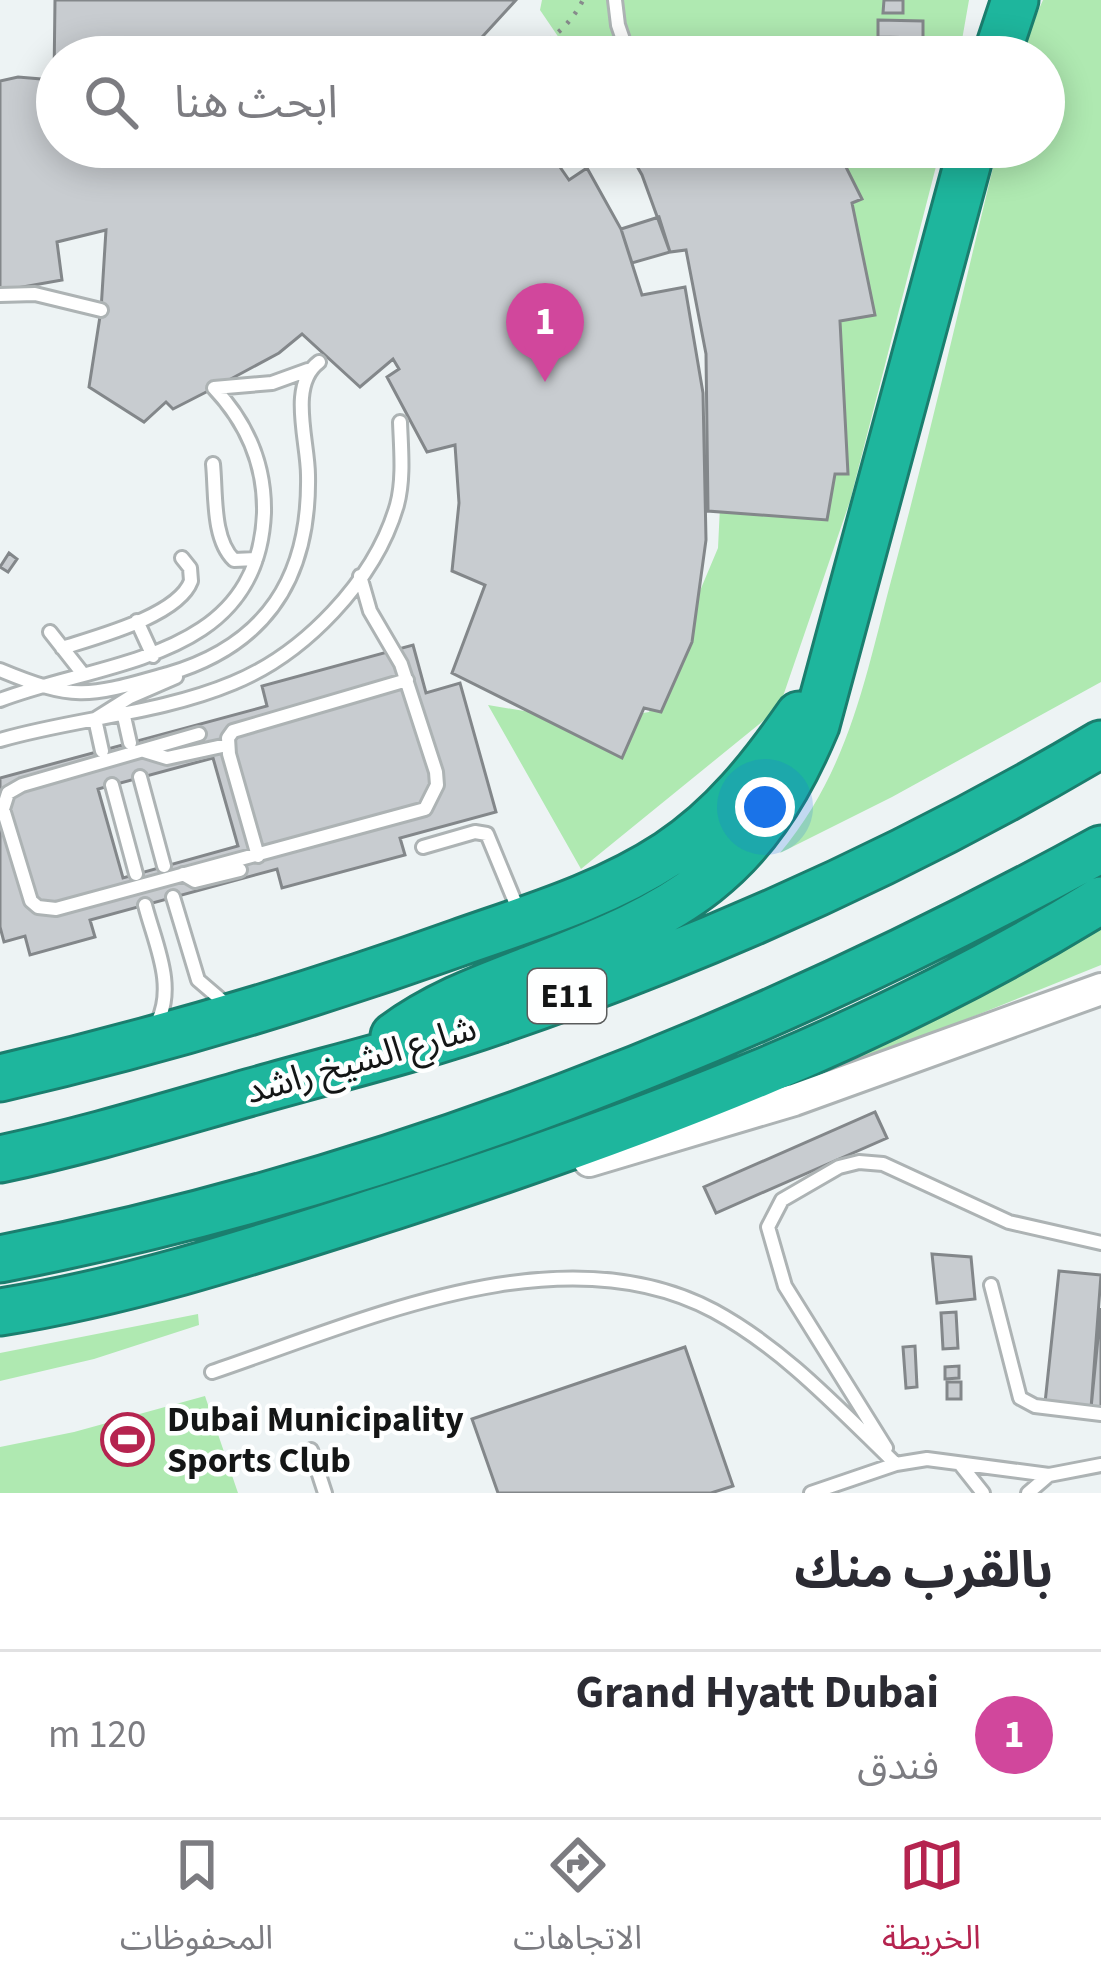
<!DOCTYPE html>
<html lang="ar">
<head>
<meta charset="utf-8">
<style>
  body { margin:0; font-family:"Source Sans 3","Noto Sans Arabic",sans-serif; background:#f2f2f3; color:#2b2b33; direction:rtl }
  .you { position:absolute; left:765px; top:807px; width:42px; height:42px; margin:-30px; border:9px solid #fff; border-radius:50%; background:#1a73e8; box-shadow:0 0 0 18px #1a73e833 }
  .badge { display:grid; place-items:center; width:78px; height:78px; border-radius:50%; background:#b5244f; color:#fff; font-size:39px; font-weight:700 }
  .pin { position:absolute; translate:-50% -99px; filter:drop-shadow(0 3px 6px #0008) }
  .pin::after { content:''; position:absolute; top:63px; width:42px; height:36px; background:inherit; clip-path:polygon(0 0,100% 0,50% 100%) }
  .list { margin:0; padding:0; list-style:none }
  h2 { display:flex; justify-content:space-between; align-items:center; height:156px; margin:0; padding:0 48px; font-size:51px }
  h2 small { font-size:39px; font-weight:400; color:#7c7c81 }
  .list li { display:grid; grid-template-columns:78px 1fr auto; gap:36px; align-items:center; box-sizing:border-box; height:168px; padding:0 48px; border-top:3px solid #e1e1e2 }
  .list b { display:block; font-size:45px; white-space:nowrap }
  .list p { margin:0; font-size:39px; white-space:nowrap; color:#7c7c81 }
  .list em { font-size:39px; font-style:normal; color:#7c7c81 }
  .icon { flex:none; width:66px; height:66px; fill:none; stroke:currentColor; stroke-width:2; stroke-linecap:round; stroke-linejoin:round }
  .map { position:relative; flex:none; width:1101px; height:1493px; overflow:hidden; direction:ltr }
  .search { position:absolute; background:#fff; box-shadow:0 6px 30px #0003; left:36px; right:36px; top:36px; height:132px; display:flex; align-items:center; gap:30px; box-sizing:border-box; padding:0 42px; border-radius:66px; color:#7c7c81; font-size:45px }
  .sheet { height:324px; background:#fff }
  nav { display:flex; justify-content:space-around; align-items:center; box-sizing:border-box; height:168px; border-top:3px solid #e1e1e2; background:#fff; font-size:33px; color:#7c7c81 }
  nav a { display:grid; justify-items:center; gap:6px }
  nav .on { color:#b5244f }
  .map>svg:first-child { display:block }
</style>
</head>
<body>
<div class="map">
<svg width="1101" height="1493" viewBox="0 0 1101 1493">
  <rect width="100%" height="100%" fill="#edf3f4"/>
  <!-- green -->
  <path fill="#afe9b1" d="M 542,0 L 969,0 L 959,57 L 572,57 L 540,10 Z
    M 1043,0 L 1101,0 L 1101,682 L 892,797 L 780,853 C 852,766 866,672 895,566 C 932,427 964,287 998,147 L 1044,147 L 1044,57 L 1018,57 Z
    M 636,147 L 941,147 L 850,501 L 779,708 L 581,869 L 488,705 L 590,722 L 649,712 L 718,548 L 727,361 L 701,222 Z
    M 1101,929 L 1101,965 L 843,1069 L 842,1063 L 956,1009 Z
    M 198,1314 L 199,1325 L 94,1359 L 0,1381 L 0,1353 Z
    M 205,1396 L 238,1493 L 0,1493 L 0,1447 L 74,1432 Z"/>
  <!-- building -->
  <path fill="#c8ccd0" stroke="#83878a" stroke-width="3" fill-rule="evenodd" d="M 55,0 L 516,0 L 472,48 L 479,57 L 57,57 L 57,147 L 546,147 L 569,180 L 587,168 L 621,229 L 642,295 L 685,287 L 703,393 L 706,540 L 692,642 L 661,712 L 644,708 L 622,758 L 452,673 L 485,585 L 452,571 L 459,503 L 455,445 L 427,452 L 387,377 L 399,369 L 393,359 L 360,387 L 302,334 L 279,353 L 214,388 L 173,409 L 166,402 L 144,422 L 89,387 L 101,310 L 106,230 L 57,242 L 62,280 L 0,291 L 0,81 L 18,77 L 54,80 Z
    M 884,0 L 903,0 L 903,13 L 883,13 Z
    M 878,20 L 923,21 L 923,38 L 878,37 Z
    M 758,43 L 765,57 L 731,57 Z
    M 626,147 L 836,147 L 862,199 L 852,203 L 875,315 L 840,321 L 848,474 L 835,474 L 827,520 L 708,511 L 706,354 L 686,250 L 670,252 L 642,175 Z
    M 659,217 L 670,252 L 632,263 L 621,229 Z
    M 9,553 L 17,559 L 8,572 L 0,567 Z
    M 413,645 L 426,693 L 460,683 L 496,812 L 400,838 L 405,855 L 282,888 L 277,869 L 90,920 L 95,937 L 30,955 L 25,936 L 4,942 L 0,927 L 0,778 L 267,706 L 262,686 ZM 213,758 L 238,846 L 123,878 L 98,789 Z
    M 875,1112 L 887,1138 L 716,1213 L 704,1187 Z
    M 932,1254 L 971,1257 L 975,1299 L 937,1303 Z
    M 1059,1271 L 1101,1275 L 1091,1408 L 1045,1403 Z
    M 1101,1308 L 1101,1409 L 1091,1408 Z
    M 956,1312 L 958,1348 L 943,1349 L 941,1313 Z
    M 915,1346 L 917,1387 L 906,1388 L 903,1347 Z
    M 685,1347 L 733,1486 L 711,1493 L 498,1493 L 472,1419 Z
    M 959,1366 L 959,1378 L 945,1379 L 945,1367 Z
    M 947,1382 L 961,1382 L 961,1399 L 947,1399 Z"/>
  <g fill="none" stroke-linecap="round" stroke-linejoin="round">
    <defs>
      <path id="service" d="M 615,0 L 618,25 L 629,57
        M 0,295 L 35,294 L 101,310
        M 214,388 L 272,383 L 308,370
        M 213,464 C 216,493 212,539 234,560 L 256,559
        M 137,621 L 153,656
        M 50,632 L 83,674
        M 62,648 C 96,637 178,616 191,581 L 190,568 L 182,558
        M 0,670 C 77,702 89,696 168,674 C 267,645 310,577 308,475 C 308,441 288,385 319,362
        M 0,700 C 104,660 258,661 264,513 C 265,465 247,423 214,388
        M 123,712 L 130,743
        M 199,734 L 22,785 L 8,793 L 3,809 L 31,901 L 38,907 L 56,909 L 425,809 L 437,785 L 436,772 L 401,664 L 370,611 L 360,576
        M 0,740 C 76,718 159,714 233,683 C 304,654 375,581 397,505 C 404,479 401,449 400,422
        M 102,751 L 95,719 L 130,697 L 176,677
        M 144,751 L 167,758 L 227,745
        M 140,777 L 164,866
        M 112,785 L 136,874
        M 423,847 L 475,832 L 487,834 L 520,914
        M 258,856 L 229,754 L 228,738 L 233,731 L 407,680
        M 183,874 L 195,881 L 240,870
        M 173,897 L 198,980 L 226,1004
        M 145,905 C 155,944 177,987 156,1025
        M 991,1285 L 1020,1398 L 1035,1406 L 1101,1414
        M 212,1372 C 363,1321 561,1229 714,1311 C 784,1349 839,1409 896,1464
        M 886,1448 L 785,1286 L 768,1227 L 782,1200 L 839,1167 L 859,1162 L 883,1164 L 1009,1222 L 1101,1243
        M 311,1450 L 325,1493
        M 960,1464 L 983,1493
        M 811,1493 L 896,1464 L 927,1459 L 1049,1475
        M 1028,1493 L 1049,1475 L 1101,1465"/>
      <path id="tertiary" d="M 589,1161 L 794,1100 L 1101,989"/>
      <path id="motorway" d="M 996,57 L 1015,0
        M 394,1036 C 437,1004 485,987 534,968 C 680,912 753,875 816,725 L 972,147
        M 0,1078 C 156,1042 307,997 458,943 C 529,918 604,896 668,854 C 723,818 762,768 799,715
        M 0,1159 C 86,1141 170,1115 255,1091 C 336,1068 419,1048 499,1020 C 708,948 911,857 1101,744
        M 0,1259 C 385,1184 758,1037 1101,849
        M 0,1312 C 134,1291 265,1247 394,1206 C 638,1127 882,1036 1101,900"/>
    </defs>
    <!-- service casing -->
    <use href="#service" stroke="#adb3b4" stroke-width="18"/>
    <!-- tertiary casing -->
    <use href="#tertiary" stroke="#adb3b4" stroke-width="36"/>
    <!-- motorway casing -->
    <use href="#motorway" stroke="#1a7e6e" stroke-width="51"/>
    <!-- path -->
    <path stroke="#878b8c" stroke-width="4.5" stroke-dasharray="3 9" stroke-linecap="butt" d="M 492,56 C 533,54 564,37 583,0"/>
    <!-- service -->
    <use href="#service" stroke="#fff" stroke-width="12"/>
    <!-- tertiary -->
    <use href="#tertiary" stroke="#fff" stroke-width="30"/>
    <!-- motorway -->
    <use href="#motorway" stroke="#1eb69d" stroke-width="45"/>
  </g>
  <!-- icons -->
  <defs>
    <symbol id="stadium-ring" viewBox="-11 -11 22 22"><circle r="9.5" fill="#feffff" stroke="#b5244f" stroke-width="1.5"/><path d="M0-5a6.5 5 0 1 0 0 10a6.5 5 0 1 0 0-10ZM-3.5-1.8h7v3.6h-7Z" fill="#b5244f"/></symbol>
  </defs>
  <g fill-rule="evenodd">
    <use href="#stadium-ring" x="98" y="1410" width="59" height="59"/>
  </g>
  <g text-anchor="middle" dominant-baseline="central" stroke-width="9" stroke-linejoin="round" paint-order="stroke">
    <!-- shield labels -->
    <rect fill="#feffff" stroke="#5a5c5c" stroke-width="3" x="528" y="969" width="78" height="54" rx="9"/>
    <g font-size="33" font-weight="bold" fill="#141616">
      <text x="567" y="996">E11</text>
    </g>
    <!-- street labels -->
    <g font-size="36" fill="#141616" stroke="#feffff">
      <text transform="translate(361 1060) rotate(-16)">شارع الشيخ راشد</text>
    </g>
    <!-- poi labels -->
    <g font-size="36" font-weight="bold" fill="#141616" stroke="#feffff" text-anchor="start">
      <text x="167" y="1419">Dubai Municipality<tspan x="167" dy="41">Sports Club</tspan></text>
    </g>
  </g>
</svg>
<div class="you"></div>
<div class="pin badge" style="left:545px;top:382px;background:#d1479c">1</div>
<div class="search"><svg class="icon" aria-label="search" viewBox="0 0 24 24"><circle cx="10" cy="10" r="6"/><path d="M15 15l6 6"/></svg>ابحث هنا</div>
</div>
<section class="sheet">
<h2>بالقرب منك<small></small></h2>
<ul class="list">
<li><span class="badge" style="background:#d1479c">1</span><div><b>Grand Hyatt Dubai</b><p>فندق</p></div><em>120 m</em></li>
</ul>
</section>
<nav>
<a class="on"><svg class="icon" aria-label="map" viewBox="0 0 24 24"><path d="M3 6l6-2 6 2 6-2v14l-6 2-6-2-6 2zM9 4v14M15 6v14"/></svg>الخريطة</a>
<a><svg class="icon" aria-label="directions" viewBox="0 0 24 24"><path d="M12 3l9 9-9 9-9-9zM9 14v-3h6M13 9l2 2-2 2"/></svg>الاتجاهات</a>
<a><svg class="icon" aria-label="saved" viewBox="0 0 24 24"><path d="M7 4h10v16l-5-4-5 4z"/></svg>المحفوظات</a>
</nav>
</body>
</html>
